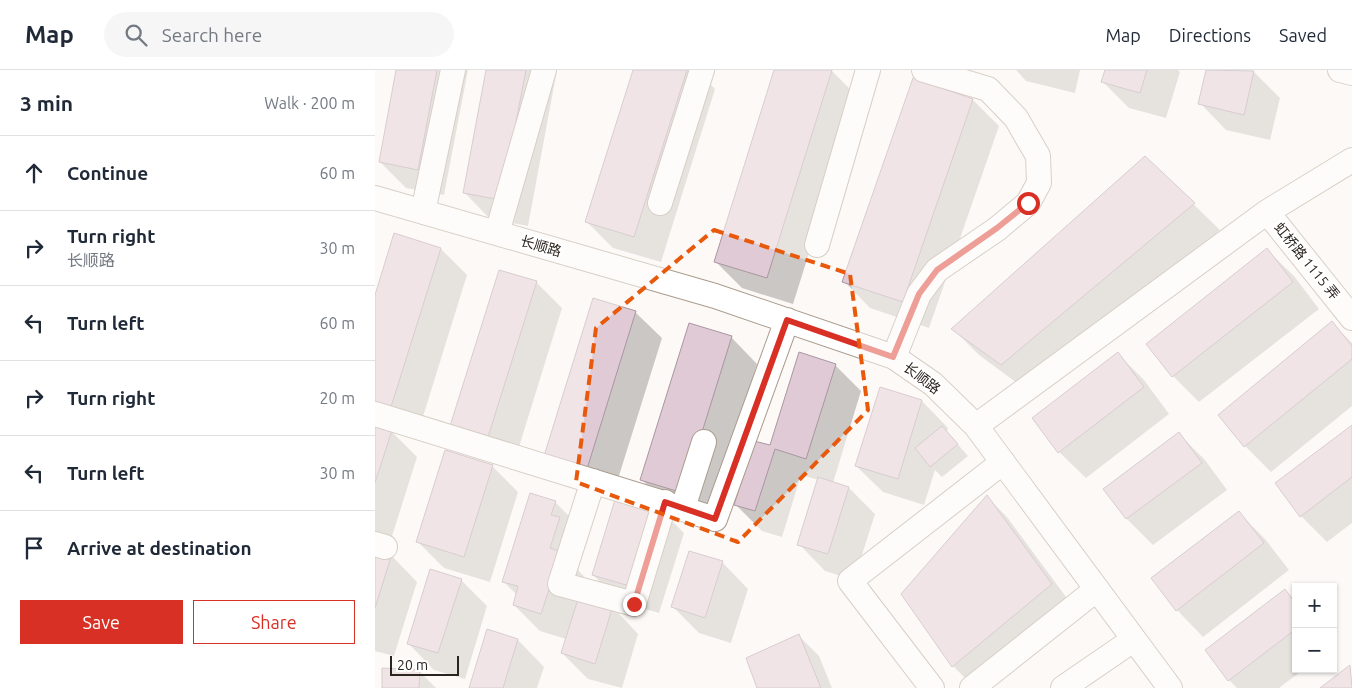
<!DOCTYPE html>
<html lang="en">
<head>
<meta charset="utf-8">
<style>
  body { margin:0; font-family:Ubuntu,"Noto Sans SC",sans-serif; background:#f6f6f7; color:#1f2937 }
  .controls { position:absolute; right:15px; bottom:15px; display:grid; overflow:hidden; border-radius:0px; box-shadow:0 1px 4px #0004 }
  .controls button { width:45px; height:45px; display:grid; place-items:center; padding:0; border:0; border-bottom:1px solid #e0e1e3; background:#fff; color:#1f2937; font:25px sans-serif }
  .scale { position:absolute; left:15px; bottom:12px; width:69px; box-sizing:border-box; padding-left:5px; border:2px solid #2a241e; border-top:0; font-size:14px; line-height:18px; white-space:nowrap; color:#2a241e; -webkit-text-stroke:4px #fff; paint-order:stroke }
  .stop { position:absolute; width:15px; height:15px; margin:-11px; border:4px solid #d93025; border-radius:50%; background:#fff }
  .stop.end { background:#d93025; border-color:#fff; box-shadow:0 1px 5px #0008 }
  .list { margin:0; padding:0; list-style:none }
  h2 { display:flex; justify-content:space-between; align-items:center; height:65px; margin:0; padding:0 20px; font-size:21px }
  h2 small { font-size:16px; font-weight:400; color:#747a83 }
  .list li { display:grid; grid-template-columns:32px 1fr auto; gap:15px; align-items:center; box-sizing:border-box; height:75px; padding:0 20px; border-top:1px solid #e0e1e3 }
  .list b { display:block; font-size:19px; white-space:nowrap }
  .list p { margin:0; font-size:16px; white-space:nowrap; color:#747a83 }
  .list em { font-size:16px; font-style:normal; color:#747a83 }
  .actions { display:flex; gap:10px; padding:15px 20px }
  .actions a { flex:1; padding:11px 0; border:1px solid #d93025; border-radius:0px; text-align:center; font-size:18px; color:#d93025 }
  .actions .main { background:#d93025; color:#fff }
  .icon { flex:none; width:28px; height:28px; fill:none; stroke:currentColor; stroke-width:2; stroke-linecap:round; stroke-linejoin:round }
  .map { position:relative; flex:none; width:977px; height:618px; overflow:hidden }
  header { display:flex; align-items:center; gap:30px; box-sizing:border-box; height:70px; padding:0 25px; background:#fff; border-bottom:1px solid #e0e1e3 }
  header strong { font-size:24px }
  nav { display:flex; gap:28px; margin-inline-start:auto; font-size:18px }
  .search { width:350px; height:45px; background:#f6f6f7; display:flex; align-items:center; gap:12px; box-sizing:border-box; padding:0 18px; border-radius:28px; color:#747a83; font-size:19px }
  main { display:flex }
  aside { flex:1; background:#fff }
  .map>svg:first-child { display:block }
</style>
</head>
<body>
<header>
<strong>Map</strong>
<div class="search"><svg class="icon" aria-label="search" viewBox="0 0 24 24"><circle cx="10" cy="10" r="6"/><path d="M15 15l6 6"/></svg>Search here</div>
<nav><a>Map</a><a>Directions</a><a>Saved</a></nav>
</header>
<main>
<aside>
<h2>3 min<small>Walk · 200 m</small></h2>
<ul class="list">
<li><svg class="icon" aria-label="ahead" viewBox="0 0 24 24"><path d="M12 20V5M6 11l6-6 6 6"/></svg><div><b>Continue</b></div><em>60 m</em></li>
<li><svg class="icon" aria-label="right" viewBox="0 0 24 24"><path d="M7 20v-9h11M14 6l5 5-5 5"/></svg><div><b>Turn right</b><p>长顺路</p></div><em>30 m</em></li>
<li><svg class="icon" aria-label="left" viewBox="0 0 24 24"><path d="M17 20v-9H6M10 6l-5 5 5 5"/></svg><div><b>Turn left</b></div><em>60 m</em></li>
<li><svg class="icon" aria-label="right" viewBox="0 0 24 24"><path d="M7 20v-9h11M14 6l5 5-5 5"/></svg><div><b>Turn right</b></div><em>20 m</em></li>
<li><svg class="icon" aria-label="left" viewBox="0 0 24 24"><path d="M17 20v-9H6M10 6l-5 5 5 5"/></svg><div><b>Turn left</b></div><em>30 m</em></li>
<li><svg class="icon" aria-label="arrive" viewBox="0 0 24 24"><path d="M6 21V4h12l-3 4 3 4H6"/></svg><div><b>Arrive at destination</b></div></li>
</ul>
<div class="actions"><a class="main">Save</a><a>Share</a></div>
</aside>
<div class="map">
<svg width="977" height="618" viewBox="0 0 977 618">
  <rect width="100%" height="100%" fill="#fdf9f6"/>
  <!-- shadow -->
  <path fill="#0003" d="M 23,0 L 93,0 L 69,125 L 31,118 L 5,92 Z
    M 112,0 L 182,0 L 153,156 L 115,149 L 89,122 Z
    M 259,0 L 321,0 L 340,19 L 286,192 L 238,178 L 211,151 Z
    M 400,0 L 456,0 L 483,27 L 418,234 L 367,218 L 340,191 Z
    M 641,0 L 705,0 L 700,23 L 651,11 Z
    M 731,0 L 803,0 L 805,2 L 791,48 L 754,38 L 728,12 Z
    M 832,0 L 879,2 L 905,28 L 895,70 L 851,60 L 825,33 Z
    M 539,9 L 598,30 L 624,56 L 554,258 L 495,238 L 469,211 Z
    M 770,87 L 845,160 L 653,321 L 604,285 L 578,259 Z
    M 66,179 L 92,205 L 42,366 L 0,353 L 0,229 Z
    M 892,180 L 919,206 L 944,239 L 824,332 L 798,306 L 773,274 Z
    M 161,212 L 187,238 L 139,393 L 103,382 Z
    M 260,242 L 287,268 L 238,425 L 197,412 Z
    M 957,253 L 977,273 L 977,336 L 896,402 L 870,376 Z
    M 356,267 L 382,294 L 334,448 L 293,435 L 266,409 Z
    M 743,284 L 769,310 L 794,344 L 711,408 L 684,382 Z
    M 460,295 L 486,321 L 458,413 L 474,418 L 500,444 L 479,510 L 450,501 L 424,474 L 444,410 L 426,405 L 407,467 L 387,461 L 361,435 L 395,377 Z
    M 547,331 L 573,358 L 572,362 L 593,386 L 567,407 L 560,400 L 549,435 L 508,422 L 481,396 Z
    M 0,356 L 16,361 L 42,387 L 13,479 L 0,475 Z
    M 977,357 L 977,453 L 952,472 L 926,446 Z
    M 804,364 L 830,390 L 852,420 L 778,475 L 752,449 L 730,419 Z
    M 117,396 L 143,422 L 115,512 L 69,498 L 43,472 Z
    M 612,427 L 632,447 L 697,535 L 598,616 L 578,596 Z
    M 180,432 L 206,458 L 203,468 L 210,475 L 203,500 L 263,564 L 247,618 L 213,609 L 187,583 L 191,569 L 165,561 L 139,535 L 142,525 L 128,511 Z
    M 283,437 L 309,463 L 284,543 L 244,531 L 218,505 Z
    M 864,443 L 890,469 L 914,500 L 828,567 L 802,540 Z
    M 0,480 L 16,485 L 42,512 L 19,586 L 0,581 Z
    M 347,492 L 373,519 L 356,573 L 324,563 L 298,537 Z
    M 86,510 L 112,536 L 90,609 L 59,600 L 33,573 Z
    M 910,521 L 921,532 L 921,599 L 929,599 L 904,618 L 862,618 L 854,610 Z
    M 113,561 L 143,570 L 169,597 L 162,618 L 95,618 Z
    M 424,566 L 444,586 L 457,618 L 384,618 Z
    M 975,597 L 977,618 L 947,618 Z
    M 44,601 L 61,618 L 8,618 Z"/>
  <!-- building -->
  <path fill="#dfcad6" stroke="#aa96a1" d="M 21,0 L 62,0 L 43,100 L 4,92 Z
    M 111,0 L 151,0 L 126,130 L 88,123 Z
    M 258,0 L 312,0 L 259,167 L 210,152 Z
    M 399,0 L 457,0 L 392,208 L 339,192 Z
    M 730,0 L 772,0 L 765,23 L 726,12 Z
    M 831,0 L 879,1 L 869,45 L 823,34 Z
    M 538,8 L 598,29 L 528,232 L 467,212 Z
    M 770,86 L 820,133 L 626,295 L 576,259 Z
    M 19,163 L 66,178 L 15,340 L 0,335 L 0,225 Z
    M 892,178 L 918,212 L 797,307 L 771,274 Z
    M 124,200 L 162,211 L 113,367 L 75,356 Z
    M 218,228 L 261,241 L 212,399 L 169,386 Z
    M 957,251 L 977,276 L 977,289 L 869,377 L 843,345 Z
    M 314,253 L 357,266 L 308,423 L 265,410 Z
    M 424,282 L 461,294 L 431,389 L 400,379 L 380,441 L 359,435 L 379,371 L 395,375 Z
    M 743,282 L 769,317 L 683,383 L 657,348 Z
    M 505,317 L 547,330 L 523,409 L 480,396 Z
    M 0,354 L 17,360 L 0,413 Z
    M 977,355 L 977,407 L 925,447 L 900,413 Z
    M 567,356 L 583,374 L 555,397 L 540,378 Z
    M 804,362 L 827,393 L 751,449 L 728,419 Z
    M 70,380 L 118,395 L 89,487 L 41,472 Z
    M 443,407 L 474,417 L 453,484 L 422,475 Z
    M 155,423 L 181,431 L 176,445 L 185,447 L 175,478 L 186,482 L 166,544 L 138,535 L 143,516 L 127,512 Z
    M 242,423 L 283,436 L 258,517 L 217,505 Z
    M 612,425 L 677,514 L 577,597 L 526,524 Z
    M 864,441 L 889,473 L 801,541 L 776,508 Z
    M 0,479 L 17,484 L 0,538 Z
    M 314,481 L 348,491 L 330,548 L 296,537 Z
    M 55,499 L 87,509 L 63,583 L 32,574 Z
    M 910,519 L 921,534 L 921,559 L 853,611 L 830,580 Z
    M 204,526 L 238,536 L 220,594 L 186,583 Z
    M 112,559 L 143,569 L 128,618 L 94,618 Z
    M 424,564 L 446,618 L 382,618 L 371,588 Z
    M 975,595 L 977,618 L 945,618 Z
    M 7,598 L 45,600 L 44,618 L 7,618 Z"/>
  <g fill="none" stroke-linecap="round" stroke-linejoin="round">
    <defs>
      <path id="minor" d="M 965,0 L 977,3
        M 977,90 L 892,142 L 977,248
        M 0,128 L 340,226 L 519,287 L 558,314 L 601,356 L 795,618
        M 285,133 L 327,0
        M 48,142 L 78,0
        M 122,163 L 169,0
        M 442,175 L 493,0
        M 519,287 L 544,224 L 562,200 L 622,159 L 653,133 L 664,113 L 663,86 L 641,48 L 613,19 L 549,0
        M 0,344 L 340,449 L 412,250
        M 601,356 L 892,142
        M 218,411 L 185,514 L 259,534 L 290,432
        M 308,438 L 329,372
        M 0,474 L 10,477
        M 557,618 L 475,511 L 628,392
        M 597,618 L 722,519
        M 688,618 L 758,570"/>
    </defs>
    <!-- minor casing -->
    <use href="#minor" stroke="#ab9c8d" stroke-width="26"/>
    <!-- minor -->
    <use href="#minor" stroke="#fff" stroke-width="24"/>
  </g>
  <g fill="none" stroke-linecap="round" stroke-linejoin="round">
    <!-- route -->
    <path stroke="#d93025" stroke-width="6" d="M 259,534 L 290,432 L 340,449 L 412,250 L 518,287 L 544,224 L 562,200 L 622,158 L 653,133"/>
  </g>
  <!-- marked area -->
  <path d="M0 0H977V618H0ZM 339,160 L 475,204 L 493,340 L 363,472 L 201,412 L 221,258 Z" fill="#fdf9f6" fill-opacity=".55" fill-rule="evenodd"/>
  <path fill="none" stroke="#e8590c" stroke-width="4" stroke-dasharray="10 6" stroke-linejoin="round" d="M 339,160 L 475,204 L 493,340 L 363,472 L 201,412 L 221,258 Z"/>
  <g text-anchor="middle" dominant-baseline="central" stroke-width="4.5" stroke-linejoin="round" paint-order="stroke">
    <!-- street labels -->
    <g font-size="14" fill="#2a241e" stroke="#fff">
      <text transform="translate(166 176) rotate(16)">长顺路</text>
      <text transform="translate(932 191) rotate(51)">虹桥路 1115 弄</text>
      <text transform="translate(547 308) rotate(37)">长顺路</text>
    </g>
  </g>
</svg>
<div class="controls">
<button>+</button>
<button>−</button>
</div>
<div class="scale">20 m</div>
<div class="stop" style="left:653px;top:133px"></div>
<div class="stop end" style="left:259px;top:534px"></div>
</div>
</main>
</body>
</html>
